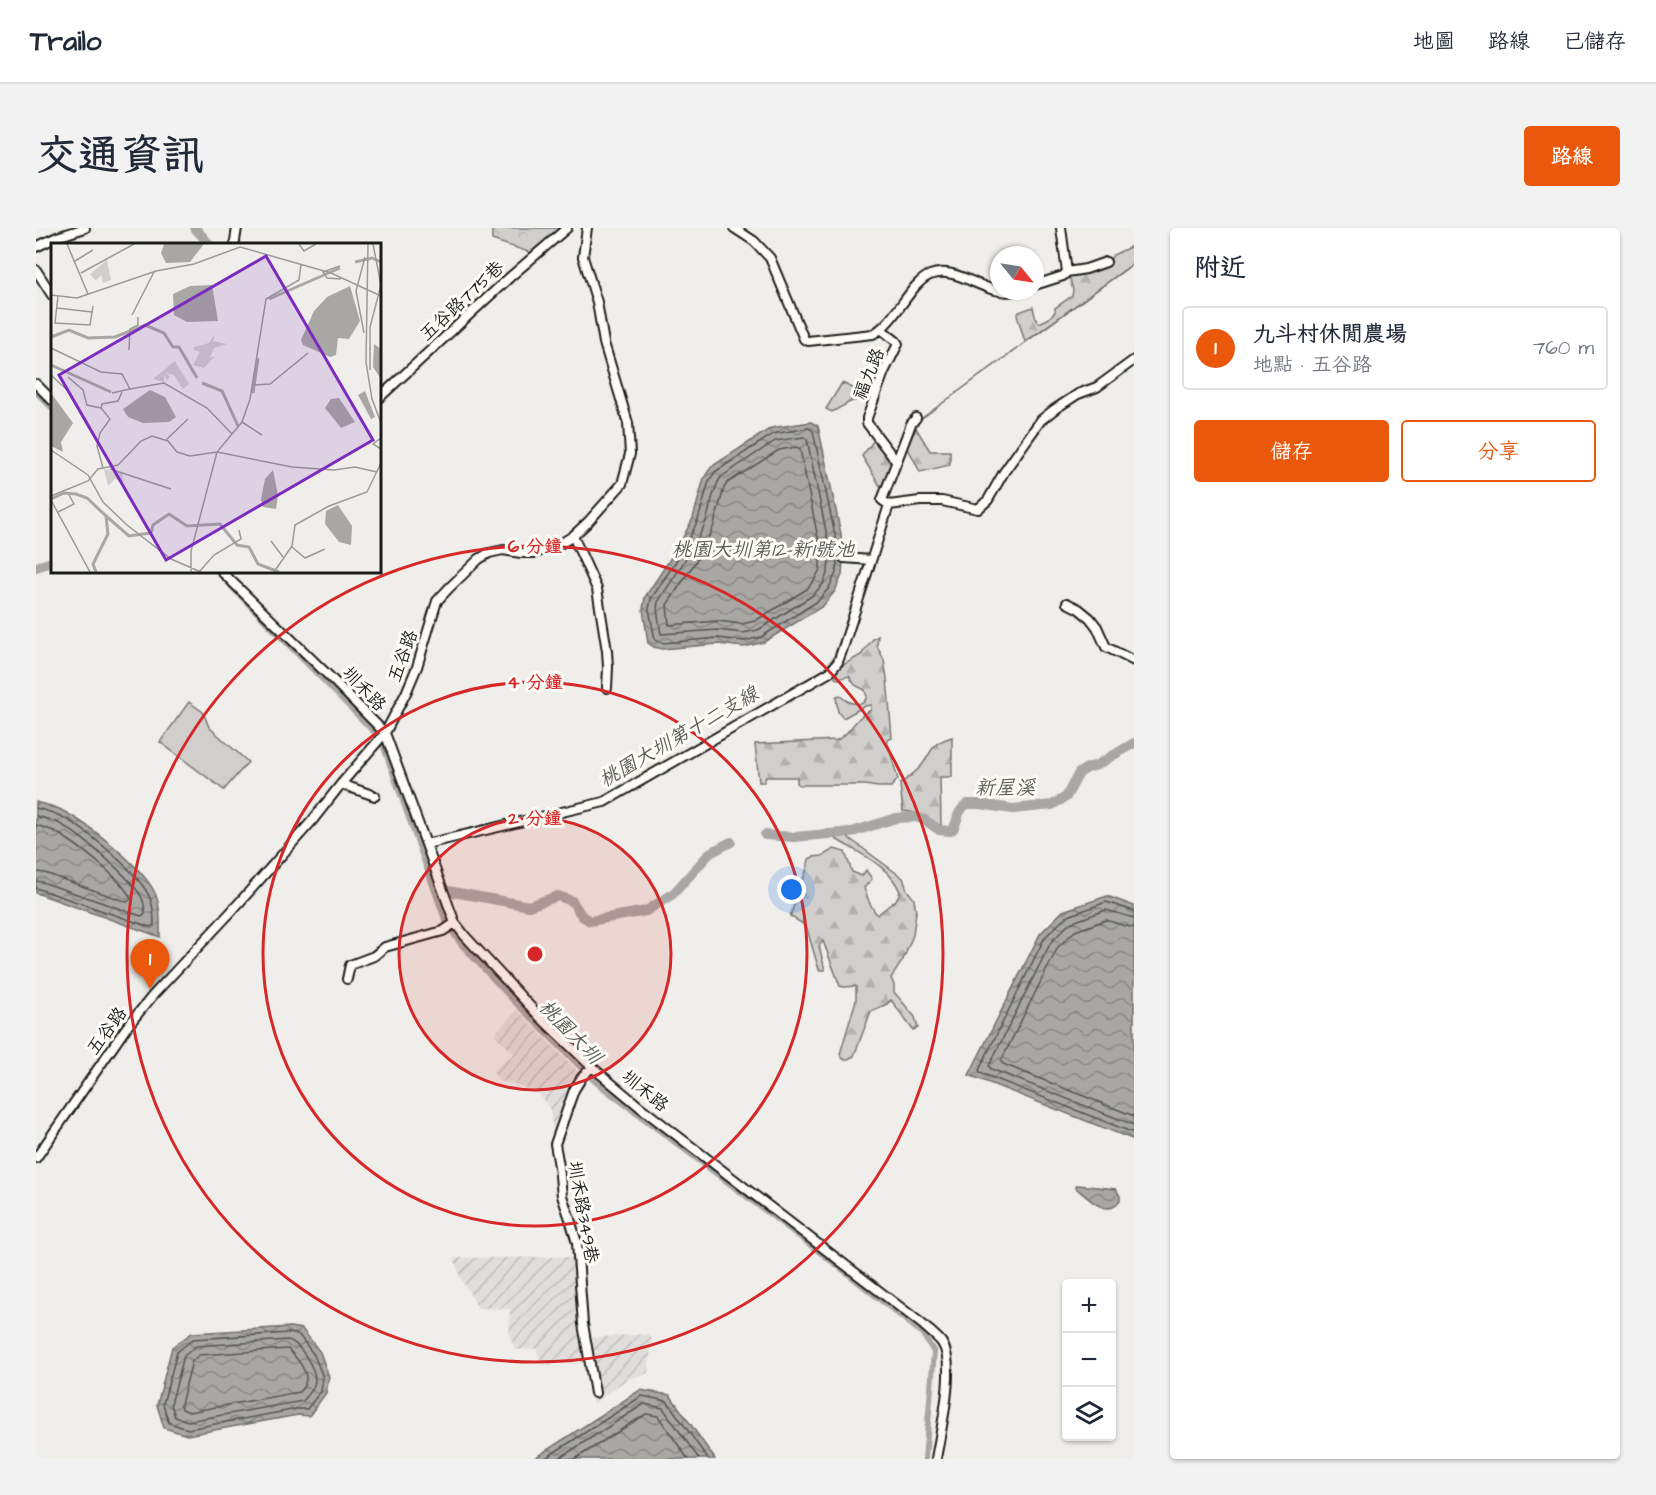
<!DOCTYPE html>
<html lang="zh-TW">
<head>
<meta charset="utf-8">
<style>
  body { margin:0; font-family:"Architects Daughter","LXGW WenKai TC",sans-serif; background:#f2f2f3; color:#1f2937 }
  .controls { position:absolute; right:18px; bottom:18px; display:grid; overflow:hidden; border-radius:6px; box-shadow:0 2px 4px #0004 }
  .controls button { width:54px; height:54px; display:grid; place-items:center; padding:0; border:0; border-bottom:2px solid #e0e1e3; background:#fff; color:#1f2937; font:30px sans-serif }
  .compass { position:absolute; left:954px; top:18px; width:54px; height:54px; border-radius:50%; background:#fff; box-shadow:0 2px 4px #0004; rotate:120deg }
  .you { position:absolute; left:756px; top:662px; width:21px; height:21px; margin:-15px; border:4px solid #fff; border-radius:50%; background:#1a73e8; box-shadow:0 0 0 9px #1a73e833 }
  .badge { display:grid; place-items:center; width:39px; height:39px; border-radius:50%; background:#ea580c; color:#fff; font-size:20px; font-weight:700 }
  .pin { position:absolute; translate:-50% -50px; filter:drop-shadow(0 2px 3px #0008) }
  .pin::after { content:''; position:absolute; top:32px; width:21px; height:18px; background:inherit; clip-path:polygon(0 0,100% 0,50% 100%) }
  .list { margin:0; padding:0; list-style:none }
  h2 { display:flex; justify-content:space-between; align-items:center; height:78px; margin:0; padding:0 24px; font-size:26px }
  h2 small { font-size:20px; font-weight:400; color:#747a83 }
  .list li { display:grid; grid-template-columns:39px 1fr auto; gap:18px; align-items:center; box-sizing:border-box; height:84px; margin:0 12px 12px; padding:0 12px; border:2px solid #e0e1e3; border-radius:6px }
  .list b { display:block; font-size:22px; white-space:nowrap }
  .list p { margin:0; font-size:20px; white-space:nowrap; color:#747a83 }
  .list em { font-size:20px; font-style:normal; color:#747a83 }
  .actions { display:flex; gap:12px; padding:18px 24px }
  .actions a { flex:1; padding:14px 0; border:2px solid #ea580c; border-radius:6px; text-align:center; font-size:21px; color:#ea580c }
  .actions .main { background:#ea580c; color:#fff }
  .icon { flex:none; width:33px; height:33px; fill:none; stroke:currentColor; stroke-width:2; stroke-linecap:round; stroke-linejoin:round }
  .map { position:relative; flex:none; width:1098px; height:1231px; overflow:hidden; border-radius:6px }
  header { display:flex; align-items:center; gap:36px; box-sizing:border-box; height:84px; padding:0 30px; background:#fff; border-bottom:2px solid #e0e1e3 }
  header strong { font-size:28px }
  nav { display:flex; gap:33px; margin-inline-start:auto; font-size:21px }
  .intro { display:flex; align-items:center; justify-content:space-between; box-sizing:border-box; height:144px; padding:0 36px }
  h1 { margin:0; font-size:42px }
  .button { padding:15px 27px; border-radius:6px; background:#ea580c; color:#fff; font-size:21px; font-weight:700 }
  main { display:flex; gap:36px; padding:0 36px }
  aside { flex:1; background:#fff; border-radius:6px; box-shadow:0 2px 4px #0004 }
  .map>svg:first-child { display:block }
</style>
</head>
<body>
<header>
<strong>Trailo</strong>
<nav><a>地圖</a><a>路線</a><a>已儲存</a></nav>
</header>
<div class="intro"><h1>交通資訊</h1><a class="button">路線</a></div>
<main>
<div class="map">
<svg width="1098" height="1231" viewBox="0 0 1098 1231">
  <defs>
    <pattern id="industrial-furrows" width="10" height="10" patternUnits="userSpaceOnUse" patternTransform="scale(1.5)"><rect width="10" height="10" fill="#e0deda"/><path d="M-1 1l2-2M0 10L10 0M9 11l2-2" fill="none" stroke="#c0beba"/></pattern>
    <pattern id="forest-firs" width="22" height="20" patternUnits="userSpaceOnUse" patternTransform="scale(1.5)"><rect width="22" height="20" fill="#d0cfcc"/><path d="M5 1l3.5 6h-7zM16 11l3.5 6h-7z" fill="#b2b1af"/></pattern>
    <pattern id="park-crowns" width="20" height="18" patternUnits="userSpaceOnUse" patternTransform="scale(1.5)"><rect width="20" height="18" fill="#d0cfcc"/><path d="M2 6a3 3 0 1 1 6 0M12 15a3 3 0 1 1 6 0" fill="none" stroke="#b2b1af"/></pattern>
    <pattern id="water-waves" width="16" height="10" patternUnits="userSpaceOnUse" patternTransform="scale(1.5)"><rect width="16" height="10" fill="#a8a7a3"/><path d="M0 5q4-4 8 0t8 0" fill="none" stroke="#888784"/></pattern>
  </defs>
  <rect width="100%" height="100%" fill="#f0eeea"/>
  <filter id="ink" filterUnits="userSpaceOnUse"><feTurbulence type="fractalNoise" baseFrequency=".0167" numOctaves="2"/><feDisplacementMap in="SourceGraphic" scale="12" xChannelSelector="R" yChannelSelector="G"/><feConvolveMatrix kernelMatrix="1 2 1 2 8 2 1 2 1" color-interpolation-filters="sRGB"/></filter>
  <g filter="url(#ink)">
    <!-- industrial -->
    <path fill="url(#industrial-furrows)" d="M 481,782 L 545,847 L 532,869 L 519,904 L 517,903 L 514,882 L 503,866 L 477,855 L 463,853 L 456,843 L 478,826 L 458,806 Z
      M 538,1029 L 548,1110 L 612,1106 L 616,1111 L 612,1145 L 590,1152 L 557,1176 L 549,1134 L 506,1137 L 500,1121 L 479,1122 L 473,1107 L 474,1081 L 442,1080 L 424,1049 L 418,1030 Z"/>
    <!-- grass -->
    <path fill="#d0cfcc" stroke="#767674" stroke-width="1.5" d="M 153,474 L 167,484 L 173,499 L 212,534 L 188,562 L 124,514 Z"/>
    <!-- forest -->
    <path fill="url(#forest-firs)" stroke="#767674" stroke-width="1.5" d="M 1098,17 L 1098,35 L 989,114 L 981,87 L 983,84 L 997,79 L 999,88 L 1003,95 L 1012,91 L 1019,84 L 1019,80 L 1036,68 L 1037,62 L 1033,48 L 1035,46 L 1073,33 L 1077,27 Z
      M 806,155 L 823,163 L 822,172 L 814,174 L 796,184 L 790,181 Z
      M 880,200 L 894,223 L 914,223 L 914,237 L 884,244 L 875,226 L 870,220 Z
      M 841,208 L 857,229 L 848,259 L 846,261 L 826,228 Z
      M 842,408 L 841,418 L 848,432 L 851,450 L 856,510 L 851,512 L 862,551 L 855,559 L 842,559 L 829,557 L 763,557 L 761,555 L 761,549 L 730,549 L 728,554 L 723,554 L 719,516 L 801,512 C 816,505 818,489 835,482 L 835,477 L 829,478 L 807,490 L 802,484 L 800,469 L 804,468 C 812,474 817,477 827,475 L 831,469 L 829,462 L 819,457 L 813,448 L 802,451 L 799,450 L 802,440 L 825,427 L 837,411 Z
      M 916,509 L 916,549 L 904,549 L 905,598 C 892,590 882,584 867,583 L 864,556 C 871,551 880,544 886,537 C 898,521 894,516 916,509 Z
      M 810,608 L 867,650 L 871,662 L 878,671 L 880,684 L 877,707 L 867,732 L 855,750 L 858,757 L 858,764 L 879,789 L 882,800 L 877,802 L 855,772 L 851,776 L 835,783 L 818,828 L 812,831 L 807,831 L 804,826 L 820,772 L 820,758 L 808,759 L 804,758 L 787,713 L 783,718 L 789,742 L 783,742 L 771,701 L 767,696 L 754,688 L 760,672 L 757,662 C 767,656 771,643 773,631 L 777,629 L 786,628 L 798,621 L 809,624 L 816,644 L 826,648 L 830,642 L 836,651 L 828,660 L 834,676 L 841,687 L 860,672 L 864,664 C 854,637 822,625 798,610 Z"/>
    <!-- park -->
    <path fill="url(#park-crowns)" stroke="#767674" stroke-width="1.5" d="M 456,0 L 527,0 L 499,26 L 456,12 Z"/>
    <!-- water -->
    <path fill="url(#water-waves)" stroke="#706f6d" stroke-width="1.5" d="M 775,194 L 782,198 L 805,306 L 807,333 L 806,347 L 799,363 L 787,378 L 728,414 L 708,419 L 682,416 L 626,421 L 618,419 L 612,415 L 607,381 L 609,369 L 642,319 L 657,290 L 668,250 L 675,239 L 735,200 Z
      M 0,574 C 9,577 19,578 27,583 C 54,597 103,636 118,663 C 125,676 124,695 124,709 L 0,665 Z
      M 1071,668 L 1098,678 L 1098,911 L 1096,911 L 933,847 L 1004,706 L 1027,683 Z
      M 1042,957 L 1080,961 L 1084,968 L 1084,973 C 1071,991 1052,970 1040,960 L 1040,958 Z
      M 254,1099 L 266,1101 L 284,1124 L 293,1149 L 290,1165 L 273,1188 L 262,1187 L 151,1207 L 128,1200 L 121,1177 L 136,1119 L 156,1105 Z
      M 604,1162 L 634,1167 L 679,1231 L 497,1231 Z"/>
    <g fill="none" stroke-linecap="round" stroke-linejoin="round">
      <!-- shore -->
      <path stroke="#545452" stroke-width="1.5" d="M 773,200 L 777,203 L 799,307 L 801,333 L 800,345 L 793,360 L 782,373 L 725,409 L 708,413 L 682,410 L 627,415 L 619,412 L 613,381 L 615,371 L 648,321 L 662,292 L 673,253 L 679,244 L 737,206 Z
        M 768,209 L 771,211 L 791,308 L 793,334 L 792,343 L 787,356 L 777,367 L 722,402 L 707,405 L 682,402 L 625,406 L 621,381 L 622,374 C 638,349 655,325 668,298 C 675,282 675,264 685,249 L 739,213 Z
        M 760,219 L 764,221 L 782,310 L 784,334 L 784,341 L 779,351 L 771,361 L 719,393 L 706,396 L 681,393 L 633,397 L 631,377 L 662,330 L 677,300 L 688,260 L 691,255 L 743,222 Z
        M 0,580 C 7,582 15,584 22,587 C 47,598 99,642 112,666 C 117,674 118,688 118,697 L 114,699 L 0,660
        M 0,588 C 6,590 12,591 18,593 C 41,603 92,647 105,668 C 108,674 109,680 109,686 L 105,688 L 6,654 L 0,653
        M 0,597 C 6,599 12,601 18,603 C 39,615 86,650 95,671 L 91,674 L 9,645 L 0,644
        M 1098,683 L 1070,674 L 1030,689 L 1009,709 L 943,842 L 945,845 L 1098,905
        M 1098,690 L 1070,682 L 1034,695 L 1015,714 L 953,838 L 955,841 L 1098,897
        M 1098,699 L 1089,698 L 1070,692 L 1039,703 L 1022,719 L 965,833 L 967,836 L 1098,888
        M 253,1105 L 263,1107 L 278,1127 L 287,1149 L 285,1163 L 271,1181 L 261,1181 L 152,1201 L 133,1195 L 127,1176 L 141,1124 L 157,1111 Z
        M 252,1112 C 264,1115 279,1140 279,1152 C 279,1160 272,1167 267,1173 L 152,1193 L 139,1189 L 135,1176 L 148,1128 L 160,1118 Z
        M 252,1121 C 259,1128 270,1141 270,1151 C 270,1157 266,1161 263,1164 L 153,1184 L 146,1181 L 145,1176 L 156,1133 L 163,1127 Z
        M 508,1231 L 606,1168 L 631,1173 L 672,1231
        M 522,1231 L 608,1176 L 627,1180 L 663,1231
        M 539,1231 L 610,1186 L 622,1188 L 652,1231"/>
      <!-- stream -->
      <path stroke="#706f6d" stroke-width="1.5" d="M 878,199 L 882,193 L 1098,35
        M 851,272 L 855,259
        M 832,329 L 848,279
        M 506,585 L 567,570 L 789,441 L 798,429 L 821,364"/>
      <!-- canal -->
      <path stroke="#a8a7a3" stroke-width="6" d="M 0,164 L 16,180
        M 195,358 L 345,511 L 410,694 L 425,716 L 476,771 L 560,854 L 801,1037 L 886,1105 L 898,1124 L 889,1231"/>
      <!-- river -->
      <path stroke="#a8a7a3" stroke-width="10" d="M 159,0 L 173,16
        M 0,339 L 16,334
        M 729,607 L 758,609 L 816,604 L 860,590 L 880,589 L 889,592 L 903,602 L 915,603 C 923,597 918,585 931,576 L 944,576 L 977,581 L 1016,577 L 1030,569 L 1043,545 L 1051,540 L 1061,537 L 1098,515
        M 412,663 L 493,678 L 522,668 L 536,673 L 546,688 L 554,693 L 610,683 L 637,666 L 674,625 L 695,614"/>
      <defs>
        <path id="minor" d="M 698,0 L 718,13 L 734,30 L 768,111 L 772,113 L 837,106 C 860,94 874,55 894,47 C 921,36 950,69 978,63
          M 1025,0 L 1031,44
          M 199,13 L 201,0
          M 0,19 L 21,9 L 49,0
          M 0,42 L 16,67
          M 999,57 L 1027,48 L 1031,44 L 1050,41 L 1070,34
          M 845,101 L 860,113 L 862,116 L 848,144 L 831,190 L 831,195 L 860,233
          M 0,156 L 16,172
          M 344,169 L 474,49 L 531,0
          M 853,277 L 884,273 L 906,273 L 942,281 L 952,272 L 968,244 L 1005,192 L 1019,181 L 1042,166 L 1061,159 L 1098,132
          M 853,277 L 846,272 L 875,196 L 880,190
          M 537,308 L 561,361 L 571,423 L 572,439 L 571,460
          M 808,330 L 835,332
          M 186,344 L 292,447 L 349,505 L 419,695 L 429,708 L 503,788 L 556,839 L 604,879 L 886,1096 C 892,1102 901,1108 906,1115 C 921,1137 904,1205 900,1231
          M 1031,375 L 1043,381 L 1054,390 L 1061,399 L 1070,419 L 1098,433
          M 305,556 L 339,568
          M 390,616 L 568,574 L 794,444 L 802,434 L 807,420 L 853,277
          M 311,751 L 314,737 L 338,728 L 349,719 L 407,703 L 419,695
          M 556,839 L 546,849 L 538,862 L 519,916 L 523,938 L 526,968 L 534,991 L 541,1015 L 547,1096 L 559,1165
          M 0,930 L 90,800 L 118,766 L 194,685 L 276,593 L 305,556 L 349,505 L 370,465 L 381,439 L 401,373 L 413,360 L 443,331 L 453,325 L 467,322 L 485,325 L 499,325 L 524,316 L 537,308 L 552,294 L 586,256 L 594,226 L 592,195 L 568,115 L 561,74 L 547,29 L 551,0"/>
      </defs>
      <!-- minor casing -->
      <use href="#minor" stroke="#1c1c1c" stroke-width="12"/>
      <!-- minor -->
      <use href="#minor" stroke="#fdfcf7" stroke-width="8"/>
    </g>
  </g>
  <!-- distance rings -->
  <circle cx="499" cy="726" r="136" fill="#d62828" fill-opacity=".12"/>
  <g fill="none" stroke="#d62828" stroke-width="3">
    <circle cx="499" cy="726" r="136"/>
    <circle cx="499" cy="726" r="272"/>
    <circle cx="499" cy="726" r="408"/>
  </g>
  <g text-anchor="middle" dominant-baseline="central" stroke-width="6" stroke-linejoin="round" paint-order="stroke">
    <!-- street labels -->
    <g font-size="18" fill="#1c1c1c" stroke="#fdfcf7">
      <text transform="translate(426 73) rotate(-43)">五谷路775巷</text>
      <text transform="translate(833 146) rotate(-68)">福九路</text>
      <text transform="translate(367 428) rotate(-70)">五谷路</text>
      <text transform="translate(328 461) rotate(46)">圳禾路</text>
      <text transform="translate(71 803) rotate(-54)">五谷路</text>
      <text transform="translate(609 863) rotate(39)">圳禾路</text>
      <text transform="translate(547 984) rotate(80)">圳禾路349巷</text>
    </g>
    <!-- water labels -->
    <g font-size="20" font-style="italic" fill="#5b5b59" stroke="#fdfcf7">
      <text x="727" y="322">桃園大圳第12-新1號池</text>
      <text transform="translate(643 509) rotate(-30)">桃園大圳第十二支線</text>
      <text x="969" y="560">新屋溪</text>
      <text transform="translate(534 804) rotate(46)">桃園大圳</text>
    </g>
  </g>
  <!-- overview -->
  <g transform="translate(15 15)">
    <rect width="330" height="330" fill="#f0eeea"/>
    <path d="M 56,17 L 60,37 L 52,40 L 50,32 L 45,38 L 39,31 ZM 164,91 L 162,98 L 176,101 L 163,105 L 159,115 L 164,113 L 153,125 L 142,122 L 149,109 L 143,107 L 140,123 L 143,104 L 158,100 ZM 124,118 L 138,141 L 132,146 L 123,132 L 115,130 L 119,134 L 116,137 L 113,132 L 113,139 L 102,136 Z" fill="#d0cfcc"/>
    <path d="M 53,226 L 71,230 L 73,239 L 64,236 L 57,243 Z" fill="#d0cfcc"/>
    <path d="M 113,1 L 153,1 L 139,19 L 115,20 L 110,10 ZM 161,42 L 167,78 L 136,79 L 123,72 L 122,51 L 139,43 ZM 299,43 L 309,78 L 298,96 L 287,95 L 285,112 L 279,114 L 252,102 L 250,97 L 263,68 L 276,54 ZM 323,101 L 330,106 L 330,136 L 322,124 ZM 99,147 L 114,154 L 125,174 L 118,179 L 92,180 L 77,174 L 72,166 ZM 314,148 L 324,174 L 320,176 L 307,152 ZM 0,150 L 22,180 L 10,199 L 12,209 L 0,203 ZM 288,155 L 304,179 L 290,185 L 274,165 L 280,156 ZM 222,227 L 227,252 L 225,266 L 212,264 L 210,256 L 214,236 ZM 287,262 L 301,283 L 300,302 L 288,299 L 274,281 L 275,268 Z" fill="#a8a7a3"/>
    <path fill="none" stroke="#a8a7a3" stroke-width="3" d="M 304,19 L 321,15 L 330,19M 218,56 L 289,25M 0,94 L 18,87 L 37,95 L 64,94 L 94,82 L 113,90 L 122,104 L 128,104 L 146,135M 0,122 L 60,149M 151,140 L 171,148 L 187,183M 202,150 L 207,115M 0,256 L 13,250 L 25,251 L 36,255 L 55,273 L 57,291 L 42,321 L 45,329M 55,273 L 78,293 L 100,290 L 102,282 L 118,271 L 136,283 L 169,281 L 186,302 L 198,304 L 207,321 L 228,329"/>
    <path fill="none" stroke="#9b9a98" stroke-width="1.5" d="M 16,1 L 37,51M 248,1 L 253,8 L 265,1M 317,1 L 315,119 L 321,156 L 330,180M 322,1 L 330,42M 24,18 L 42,7M 289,23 L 272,29 L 276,35 L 290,36M 30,30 L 83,1M 0,52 L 26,55 L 105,28 L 143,21 L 189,4 L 280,30 L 330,53M 7,53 L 4,80 L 39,82 L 42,63M 6,65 L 41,69M 81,72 L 103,29M 313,90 L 305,48 L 314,14M 0,105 L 50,129 L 71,131 L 79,146M 78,107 L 79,86 L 87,82 L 87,74M 319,127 L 319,84 L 330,42M 0,132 L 17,148M 17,134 L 32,147 L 36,162 L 50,165M 202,142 L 219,141 L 257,110M 79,146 L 113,140 L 156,165 L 181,191M 61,150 L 79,146M 50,165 L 59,176 L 49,190 L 46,203 L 52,225M 50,165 L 51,161 L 67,158 L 71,149M 191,179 L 211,192M 330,195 L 322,201 L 330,206M 115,197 L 137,176M 0,207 L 37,232 L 52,259 L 76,282 L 120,316 L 150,329M 59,226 L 120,246M 0,253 L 37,238 L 47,226 L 67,222 L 90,198 L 101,193 L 117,198 L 126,209 L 139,213 L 166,209 L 241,224 L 283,227 L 304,224 L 326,229M 0,257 L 39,329M 7,269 L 23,261 L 18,252M 220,298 L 232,314M 241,304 L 254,315 L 274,306M 140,329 L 140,308 L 166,209 L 191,179 L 199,156 L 215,56 L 248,37 L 250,21M 148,329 L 163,312 L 190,296 L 188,287M 223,329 L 241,303 L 244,282 L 278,263 L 316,249 L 330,220"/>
    <path fill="#7b2cbf" fill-opacity="0.15" stroke="#7b2cbf" stroke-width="3" d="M 215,13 L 322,197 L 115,317 L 8,132 Z"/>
    <rect width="330" height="330" fill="none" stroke="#1c1c1c" stroke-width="3"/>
  </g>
  <circle cx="499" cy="726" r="9" fill="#d62828" stroke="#fdfcf7" stroke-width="3"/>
  <g font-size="18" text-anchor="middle" font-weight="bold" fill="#d62828" stroke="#fdfcf7" stroke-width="6" stroke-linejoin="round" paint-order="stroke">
    <text x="499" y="324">6 分鐘</text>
    <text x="499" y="460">4 分鐘</text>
    <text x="499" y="596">2 分鐘</text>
  </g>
</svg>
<div class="controls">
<button>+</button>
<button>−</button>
<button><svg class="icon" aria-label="layers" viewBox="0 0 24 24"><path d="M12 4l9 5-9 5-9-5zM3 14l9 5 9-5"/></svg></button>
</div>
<svg class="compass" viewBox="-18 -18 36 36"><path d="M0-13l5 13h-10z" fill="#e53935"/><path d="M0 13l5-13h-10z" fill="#747a83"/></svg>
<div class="you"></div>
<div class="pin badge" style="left:114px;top:761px">1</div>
</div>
<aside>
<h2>附近<small></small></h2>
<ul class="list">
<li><span class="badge">1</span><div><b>九斗村休閒農場</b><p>地點 · 五谷路</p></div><em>760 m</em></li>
</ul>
<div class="actions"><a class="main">儲存</a><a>分享</a></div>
</aside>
</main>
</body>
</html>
